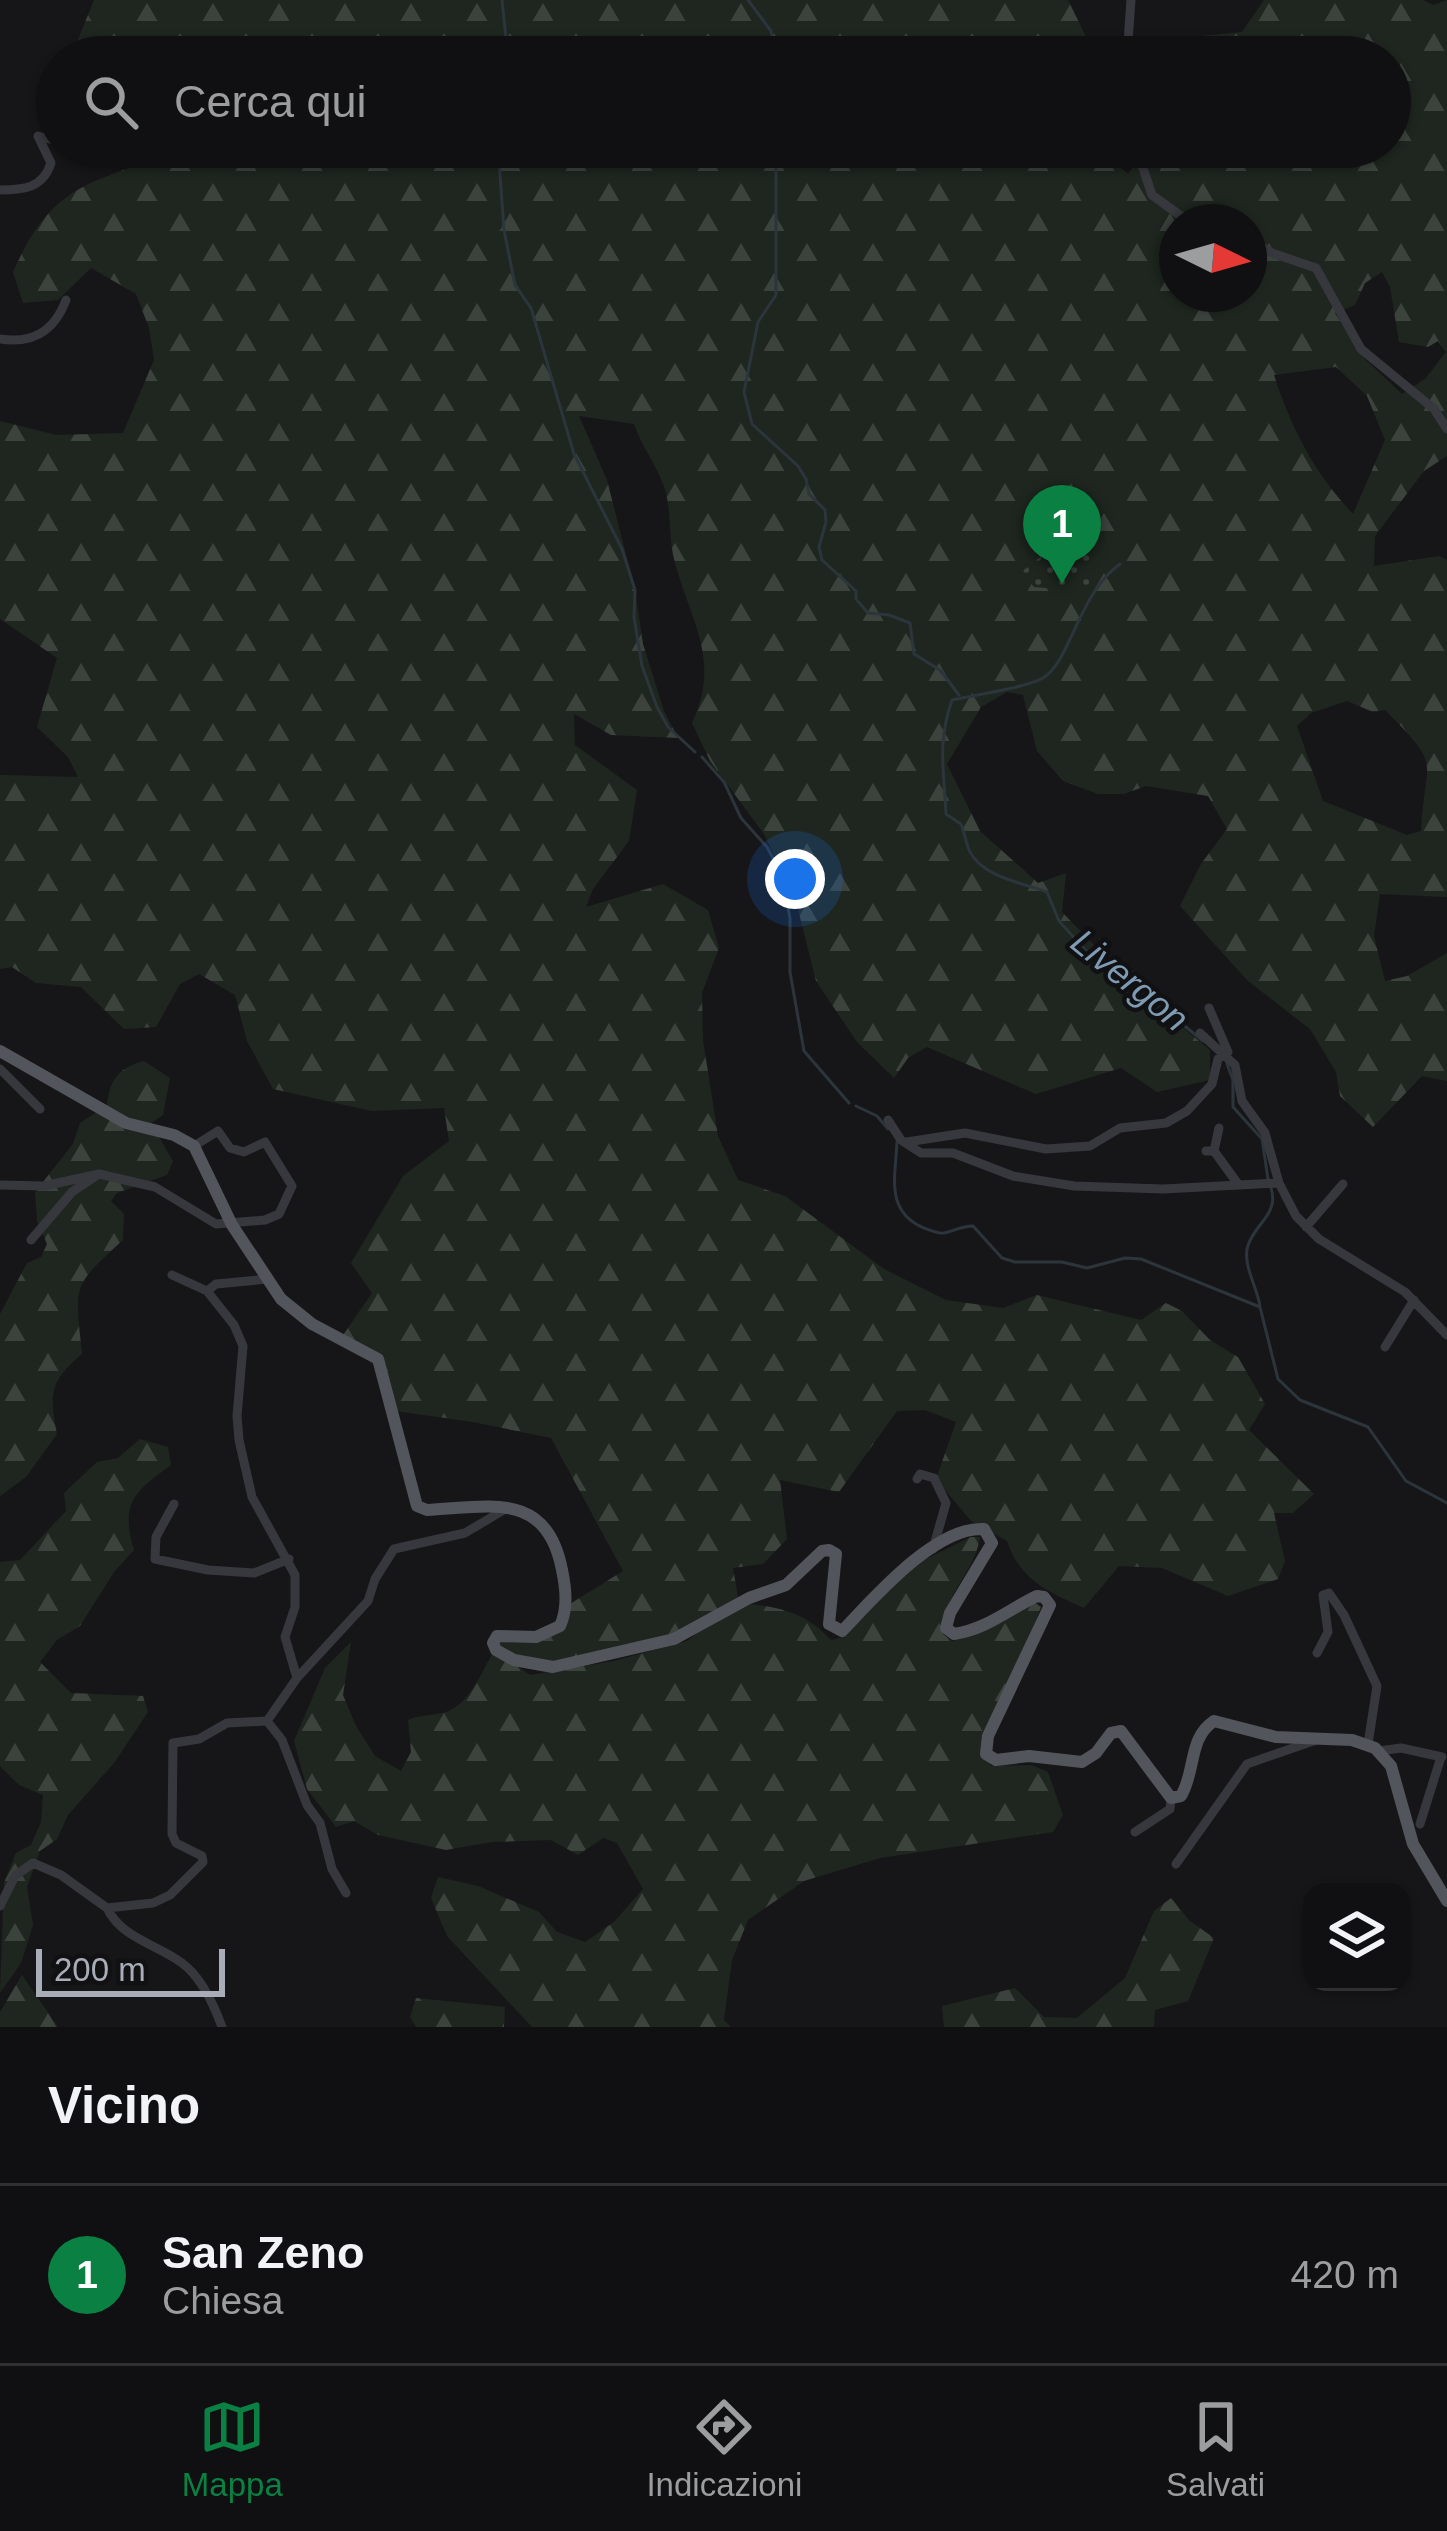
<!DOCTYPE html>
<html lang="it">
<head>
<meta charset="utf-8">
<style>
  body { margin:0; font-family:Helvetica,sans-serif; background:#1e1e20; color:#f1f3f6 }
  .controls { position:absolute; right:36px; bottom:36px; display:grid; overflow:hidden; border-radius:24px; box-shadow:0 3px 9px #0004 }
  .controls button { width:108px; height:108px; display:grid; place-items:center; padding:0; border:0; border-bottom:3px solid #303032; background:#101012; color:#f1f3f6; font:60px sans-serif }
  .compass { position:absolute; left:1159px; top:204px; width:108px; height:108px; border-radius:50%; background:#101012; box-shadow:0 3px 9px #0004; rotate:95deg }
  .scale { position:absolute; left:36px; bottom:30px; width:189px; box-sizing:border-box; padding-left:12px; border:6px solid #a8adb8; border-top:0; font-size:33px; line-height:42px; white-space:nowrap; color:#a8adb8; -webkit-text-stroke:9px #111113; paint-order:stroke }
  .you { position:absolute; left:795px; top:879px; width:42px; height:42px; margin:-30px; border:9px solid #fff; border-radius:50%; background:#1a73e8; box-shadow:0 0 0 18px #1a73e833 }
  .badge { display:grid; place-items:center; width:78px; height:78px; border-radius:50%; background:#0b8043; color:#fff; font-size:39px; font-weight:700 }
  .pin { position:absolute; translate:-50% -99px; filter:drop-shadow(0 3px 6px #0008) }
  .pin::after { content:''; position:absolute; top:63px; width:42px; height:36px; background:inherit; clip-path:polygon(0 0,100% 0,50% 100%) }
  .list { margin:0; padding:0; list-style:none }
  h2 { display:flex; justify-content:space-between; align-items:center; height:156px; margin:0; padding:0 48px; font-size:51px }
  h2 small { font-size:39px; font-weight:400; color:#9c9d9f }
  .list li { display:grid; grid-template-columns:78px 1fr auto; gap:36px; align-items:center; box-sizing:border-box; height:180px; padding:0 48px; border-top:3px solid #303032 }
  .list b { display:block; font-size:45px; white-space:nowrap }
  .list p { margin:0; font-size:39px; white-space:nowrap; color:#9c9d9f }
  .list em { font-size:39px; font-style:normal; color:#9c9d9f }
  .icon { flex:none; width:66px; height:66px; fill:none; stroke:currentColor; stroke-width:2; stroke-linecap:round; stroke-linejoin:round }
  .map { position:relative; flex:none; width:1447px; height:2027px; overflow:hidden }
  .search { position:absolute; background:#101012; box-shadow:0 3px 9px #0004; left:36px; right:36px; top:36px; height:132px; display:flex; align-items:center; gap:30px; box-sizing:border-box; padding:0 42px; border-radius:66px; color:#9c9d9f; font-size:45px }
  .sheet { height:336px; background:#101012 }
  nav { display:flex; justify-content:space-around; align-items:center; box-sizing:border-box; height:168px; border-top:3px solid #303032; background:#101012; font-size:33px; color:#9c9d9f }
  nav a { display:grid; justify-items:center; gap:6px }
  nav .on { color:#0b8043 }
  .map>svg:first-child { display:block }
</style>
</head>
<body>
<div class="map">
<svg width="1447" height="2027" viewBox="0 0 1447 2027">
  <defs>
    <pattern id="forest-firs" width="22" height="20" patternUnits="userSpaceOnUse" patternTransform="scale(3)"><rect width="22" height="20" fill="#1e261f"/><path d="M5 1l3.5 6h-7zM16 11l3.5 6h-7z" fill="#3c433d"/></pattern>
    <pattern id="park-dots" width="8" height="8" patternUnits="userSpaceOnUse" patternTransform="scale(3)"><rect width="8" height="8" fill="#1e261f"/><path d="M2 2h.1M6 6h.1" fill="none" stroke="#3c433d" stroke-width="1.8" stroke-linecap="round"/></pattern>
  </defs>
  <rect width="100%" height="100%" fill="#161618"/>
  <!-- forest -->
  <path fill="url(#forest-firs)" fill-rule="evenodd" d="M 94,0 L 1068,0 L 1096,57 L 83,57 L 73,52 Z
    M 1264,0 L 1423,0 L 1433,5 L 1447,0 L 1447,456 L 1424,471 L 1375,536 L 1374,566 L 1439,556 L 1447,560 L 1447,897 L 1380,894 L 1374,936 L 1385,981 L 1407,976 L 1447,953 L 1447,1081 L 1422,1076 L 1373,1127 L 1340,1096 L 1336,1072 L 1310,1029 L 1248,981 L 1180,906 L 1201,864 L 1227,829 L 1208,796 L 1146,786 L 1124,794 L 1098,794 L 1063,781 L 1037,751 L 1023,695 L 1007,692 L 981,707 L 947,764 L 980,831 L 1038,883 L 1066,873 L 1062,912 L 1093,944 L 1141,976 L 1167,999 L 1181,1026 L 1210,1050 L 1210,1080 L 1157,1092 L 1121,1068 L 1036,1094 L 927,1047 L 908,1058 L 894,1078 L 857,1042 L 816,981 L 796,901 L 764,834 L 710,761 L 692,723 C 722,659 690,621 674,559 C 669,537 671,514 666,493 C 660,469 642,448 634,424 L 579,416 L 607,480 L 635,590 L 643,644 L 664,711 L 678,738 L 611,735 L 574,714 L 575,745 L 637,790 L 629,841 L 593,889 L 586,907 L 663,884 L 708,910 L 719,948 L 702,993 L 703,1040 L 718,1136 L 738,1180 L 785,1196 L 884,1269 L 946,1300 L 1003,1308 L 1037,1295 L 1141,1320 L 1166,1303 L 1182,1311 L 1210,1340 L 1238,1357 L 1265,1404 L 1249,1430 L 1314,1494 L 1293,1513 L 1274,1513 L 1285,1561 L 1278,1579 L 1228,1596 L 1162,1568 L 1119,1566 L 1084,1608 C 1048,1592 1020,1580 1007,1541 L 971,1521 L 936,1479 L 956,1422 L 925,1410 L 897,1411 L 839,1492 L 780,1480 L 787,1539 L 763,1564 L 733,1568 L 739,1603 C 775,1606 805,1611 831,1640 L 844,1637 L 898,1580 L 924,1560 L 971,1537 L 980,1537 C 975,1573 941,1596 943,1634 L 952,1641 C 984,1633 1007,1621 1034,1602 L 1041,1607 L 983,1751 L 991,1766 L 1031,1765 L 1048,1772 L 1063,1815 L 1053,1832 L 880,1858 L 804,1881 L 748,1920 L 732,1960 L 724,2020 L 731,2027 L 532,2027 L 447,1936 L 431,1898 L 438,1877 L 478,1886 L 539,1912 L 557,1932 L 585,1942 L 614,1922 L 643,1889 L 617,1843 L 603,1838 L 578,1855 L 551,1840 L 492,1842 L 446,1850 L 378,1835 L 354,1821 L 336,1827 L 307,1789 L 294,1741 L 325,1668 L 351,1642 L 343,1695 L 356,1726 L 375,1756 L 401,1771 L 411,1752 L 408,1720 C 422,1714 432,1716 446,1712 C 470,1704 482,1671 494,1651 L 530,1675 L 614,1661 L 687,1641 L 721,1615 L 697,1629 L 553,1667 L 498,1649 L 497,1642 L 552,1631 L 565,1607 L 623,1571 L 551,1438 L 473,1422 L 389,1410 L 372,1358 L 339,1341 L 372,1293 L 351,1263 L 403,1176 L 449,1141 L 444,1108 L 372,1111 L 273,1089 L 247,1041 L 235,995 L 199,974 L 180,984 L 156,1027 L 124,1029 L 81,987 L 36,983 L 12,967 L 0,969 L 0,775 L 78,777 L 68,757 L 37,727 L 57,658 L 0,619 L 0,421 L 57,435 L 123,433 L 154,360 L 149,328 L 136,294 L 91,268 L 58,300 L 23,303 L 13,272 C 52,184 87,185 171,153 L 173,147 L 1097,147 L 1128,174 L 1148,147 L 1390,147 L 1390,57 L 1176,57 L 1192,37 L 1242,32 ZM 1177,222 L 1249,222 L 1249,294 L 1177,294 ZM 1382,272 L 1390,287 L 1399,342 L 1428,347 L 1438,341 L 1446,352 L 1425,379 L 1402,394 L 1365,359 L 1335,313 L 1355,305 L 1365,283 ZM 1336,367 L 1367,396 L 1385,440 L 1353,514 C 1315,474 1291,428 1274,375 ZM 1347,701 L 1373,712 L 1385,710 C 1444,769 1425,756 1421,831 L 1407,835 L 1323,801 L 1297,726 L 1311,713 Z
    M 144,1061 L 170,1078 L 163,1115 L 151,1123 L 173,1161 L 167,1175 L 117,1193 L 111,1201 L 124,1214 L 123,1240 C 71,1288 75,1283 82,1354 C 50,1381 49,1393 57,1434 L 26,1477 L 0,1496 L 0,1314 L 27,1263 L 41,1257 L 47,1244 L 37,1221 L 35,1192 L 73,1144 L 80,1123 L 107,1105 C 110,1079 118,1068 144,1061 Z
    M 140,1439 L 168,1447 L 171,1465 C 134,1492 120,1503 134,1550 L 114,1572 L 80,1626 L 57,1640 L 40,1662 L 71,1693 L 143,1696 L 148,1712 L 114,1763 L 68,1815 L 57,1839 L 40,1851 L 27,1887 L 33,1925 L 21,1963 L 0,1993 L 4,1882 L 16,1853 L 31,1845 L 41,1822 L 43,1795 L 19,1785 L 0,1766 L 0,1562 L 20,1560 L 66,1511 L 64,1493 L 97,1462 L 118,1458 Z
    M 1171,1898 L 1190,1921 L 1214,1938 L 1188,2001 L 1155,2010 L 1154,2027 L 944,2027 L 942,2006 L 1015,1988 L 1044,2017 L 1077,2018 L 1125,1978 L 1154,1911 Z
    M 22,1975 L 58,2027 L 0,2027 L 0,2012 Z
    M 416,1998 L 505,2007 L 504,2027 L 416,2027 L 410,2017 Z"/>
  <!-- park -->
  <path fill="url(#park-dots)" d="M 1071,534 L 1084,538 L 1098,559 L 1087,563 L 1092,580 L 1082,591 L 1034,587 L 1022,572 C 1037,556 1057,550 1071,534 Z"/>
  <g fill="none" stroke-linecap="round" stroke-linejoin="round">
    <!-- stream -->
    <path stroke="#2c353c" stroke-width="3" d="M 502,0 L 508,57
      M 748,0 L 771,31 L 776,57
      M 498,147 L 504,230 L 515,285 L 531,308 L 574,454 L 622,549 L 635,590 L 634,617 L 642,666 L 657,707 L 668,727 L 695,752
      M 776,147 L 776,295 L 758,322 L 744,392 L 752,424 L 798,466 L 806,479 L 809,494 L 825,510 L 826,522 L 819,547 L 822,560 L 856,591 L 856,599 L 868,613 L 889,615 L 910,623 L 914,654 L 940,670 L 959,695
      M 1120,564 C 1078,594 1071,661 1043,678 C 1025,688 974,695 952,700 C 937,743 944,770 946,814 L 961,824 C 965,834 966,844 970,852 C 983,877 1023,883 1047,892 L 1059,921 L 1086,951 L 1113,974 L 1158,996 L 1170,1014 L 1203,1041
      M 702,757 L 724,782 L 741,818 L 767,847 L 783,877 L 790,919 L 790,972 L 804,1051 L 849,1103
      M 1227,1064 L 1233,1080 L 1233,1107 L 1262,1139 L 1268,1179
      M 856,1106 L 877,1116 L 888,1129
      M 897,1141 C 896,1175 884,1211 924,1228 C 930,1230 938,1234 944,1233 C 955,1231 961,1226 973,1226 L 1002,1258 L 1015,1262 L 1062,1262 L 1087,1268 L 1125,1258 L 1141,1259 L 1260,1307 L 1278,1379 L 1300,1400 L 1368,1427 L 1406,1481 L 1447,1503
      M 1260,1307 C 1258,1288 1244,1269 1247,1249 C 1252,1225 1280,1215 1271,1188"/>
    <!-- minor -->
    <path stroke="#37383d" stroke-width="9" d="M 1131,0 L 1128,42 L 1135,57
      M 1136,147 L 1152,195 L 1189,222
      M 0,190 C 24,190 43,188 51,163 L 38,136 L 57,141
      M 1249,239 L 1272,253 L 1316,268 L 1361,349 L 1434,409 L 1447,429
      M 0,339 C 32,344 54,332 66,300
      M 1209,1008 L 1228,1052
      M 1200,1033 L 1235,1065 L 1242,1101 L 1265,1133 L 1279,1183 L 1296,1216 L 1319,1239 L 1405,1292 L 1447,1335
      M 0,1069 L 40,1109
      M 888,1120 L 901,1140 L 921,1153 L 953,1153 L 1013,1176 L 1074,1186 L 1163,1189 L 1279,1183
      M 907,1142 L 965,1133 L 1046,1149 L 1090,1146 L 1120,1128 L 1166,1123 L 1187,1111 L 1212,1084 L 1218,1059 L 1225,1052
      M 1206,1151 L 1214,1151 L 1238,1184
      M 1214,1151 L 1219,1128
      M 0,1185 L 44,1186 L 99,1174 L 155,1187 L 216,1224 L 265,1220 L 279,1214 L 292,1186 L 265,1142 L 244,1152 L 230,1148 L 218,1131 L 194,1146
      M 1306,1227 L 1343,1184
      M 31,1240 L 72,1192 L 99,1174
      M 172,1275 L 207,1291 L 216,1284 L 268,1279
      M 1385,1347 L 1414,1300
      M 917,1479 L 920,1474 L 934,1478 L 946,1503 L 933,1549
      M 174,1504 L 156,1537 L 155,1559 L 208,1570 L 254,1573 L 289,1559
      M 1317,1653 L 1328,1632 L 1323,1595 L 1329,1593 L 1344,1615 L 1377,1686 L 1368,1744
      M 297,1678 L 368,1601 L 375,1579 L 394,1549 L 465,1533 L 507,1508
      M 267,1721 L 282,1740 L 307,1805 L 320,1823 L 332,1869 L 346,1893
      M 1379,1751 L 1401,1748 L 1442,1757
      M 1420,1824 L 1441,1757
      M 1135,1832 L 1170,1809 L 1171,1798
      M 1176,1864 L 1247,1764 L 1316,1740
      M 0,1906 L 15,1876 L 33,1863 L 61,1875 L 107,1908 C 122,1939 157,1944 182,1963 C 201,1977 214,2005 222,2027
      M 107,1908 L 153,1903 L 170,1895 L 203,1862 L 202,1856 L 176,1843 L 172,1834 L 173,1743 L 199,1739 L 227,1723 L 267,1721 L 297,1678 L 285,1637 L 295,1607 L 295,1575 L 252,1497 L 239,1440 L 237,1416 L 243,1346 L 234,1325 L 207,1291"/>
    <!-- major -->
    <path stroke="#53555c" stroke-width="12" d="M 0,1051 L 126,1123 L 174,1135 L 194,1146 L 232,1225 L 281,1299 L 312,1324 L 378,1359 L 417,1506 L 427,1510 C 489,1507 547,1490 562,1570 C 566,1589 568,1608 560,1626 L 536,1637 L 497,1636 L 493,1643 L 496,1650 L 514,1660 L 553,1667 L 674,1639 L 749,1598 L 786,1585 L 822,1551 L 829,1550 L 836,1554 L 829,1624 L 842,1631 C 873,1599 935,1526 984,1529 L 992,1543 L 950,1613 L 946,1628 L 954,1634 C 987,1629 1009,1609 1037,1596 L 1044,1597 L 1050,1605 L 988,1736 L 986,1754 L 996,1760 L 1029,1756 L 1082,1762 L 1096,1753 L 1111,1733 L 1121,1731 L 1171,1798 L 1181,1796 C 1196,1771 1188,1738 1214,1721 L 1276,1737 L 1352,1740 L 1375,1748 L 1391,1766 L 1413,1844 L 1447,1901"/>
  </g>
  <g text-anchor="middle" dominant-baseline="central" stroke-width="9" stroke-linejoin="round" paint-order="stroke">
    <!-- water labels -->
    <g font-size="36" font-style="italic" fill="#7f9bb3" stroke="#111113">
      <text transform="translate(1130 980) rotate(39)">Livergon</text>
    </g>
  </g>
</svg>
<div class="controls">
<button><svg class="icon" aria-label="layers" viewBox="0 0 24 24"><path d="M12 4l9 5-9 5-9-5zM3 14l9 5 9-5"/></svg></button>
</div>
<svg class="compass" viewBox="-18 -18 36 36"><path d="M0-13l5 13h-10z" fill="#e53935"/><path d="M0 13l5-13h-10z" fill="#9c9d9f"/></svg>
<div class="scale">200 m</div>
<div class="you"></div>
<div class="pin badge" style="left:1062px;top:584px">1</div>
<div class="search"><svg class="icon" aria-label="search" viewBox="0 0 24 24"><circle cx="10" cy="10" r="6"/><path d="M15 15l6 6"/></svg>Cerca qui</div>
</div>
<section class="sheet">
<h2>Vicino<small></small></h2>
<ul class="list">
<li><span class="badge">1</span><div><b>San Zeno</b><p>Chiesa</p></div><em>420 m</em></li>
</ul>
</section>
<nav>
<a class="on"><svg class="icon" aria-label="map" viewBox="0 0 24 24"><path d="M3 6l6-2 6 2 6-2v14l-6 2-6-2-6 2zM9 4v14M15 6v14"/></svg>Mappa</a>
<a><svg class="icon" aria-label="directions" viewBox="0 0 24 24"><path d="M12 3l9 9-9 9-9-9zM9 14v-3h6M13 9l2 2-2 2"/></svg>Indicazioni</a>
<a><svg class="icon" aria-label="saved" viewBox="0 0 24 24"><path d="M7 4h10v16l-5-4-5 4z"/></svg>Salvati</a>
</nav>
</body>
</html>
